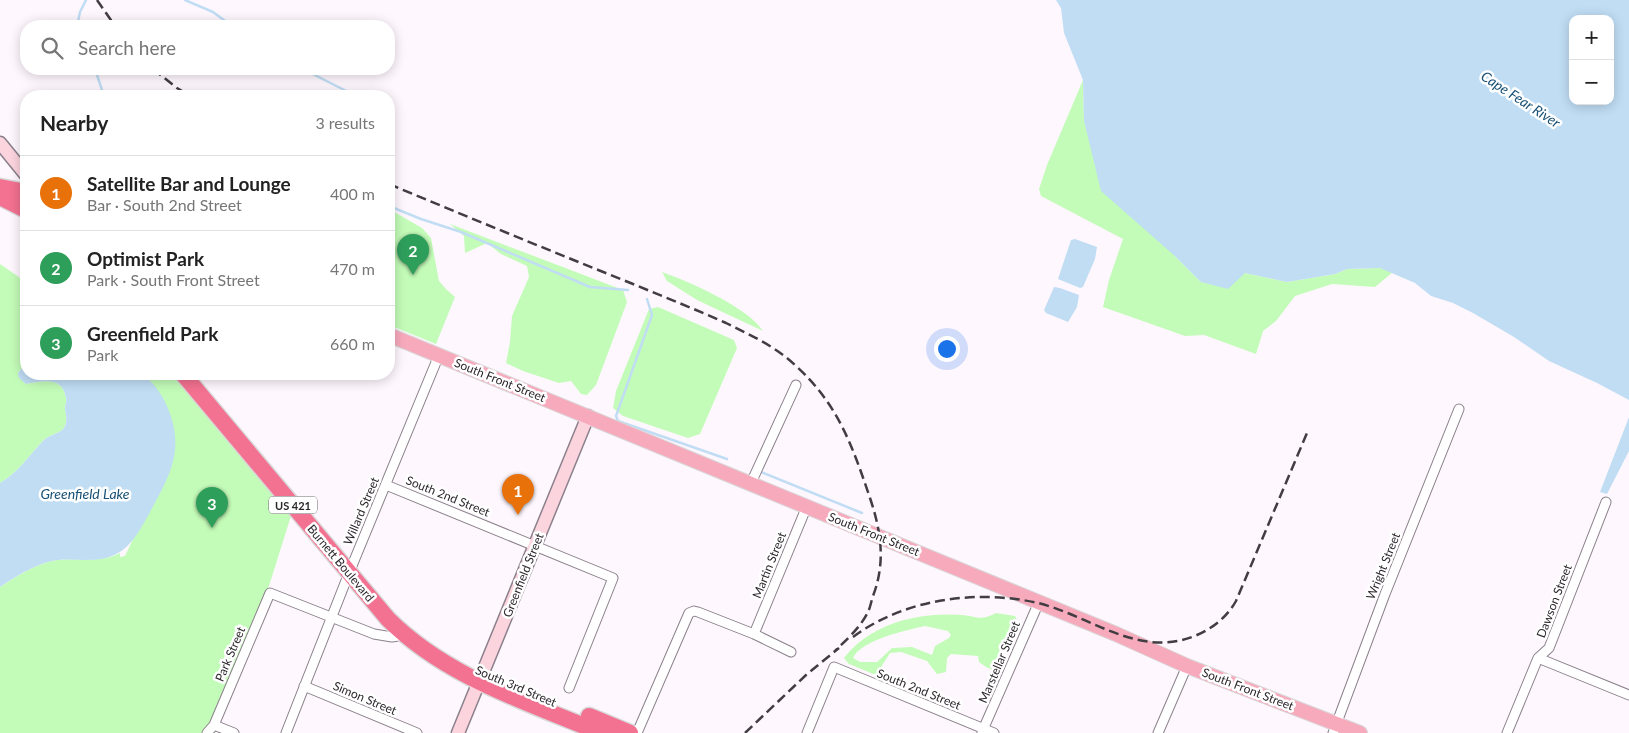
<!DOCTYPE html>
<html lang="en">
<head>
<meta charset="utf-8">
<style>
  body { margin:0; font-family:Lato,sans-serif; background:#f2f2f2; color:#222 }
  .controls { position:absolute; right:15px; top:15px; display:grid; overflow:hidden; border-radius:10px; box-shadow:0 2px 12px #0003 }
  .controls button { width:45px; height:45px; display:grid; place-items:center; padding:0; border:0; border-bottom:1px solid #e0e0e0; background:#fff; color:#222; font:25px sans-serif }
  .you { position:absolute; left:946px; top:348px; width:18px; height:18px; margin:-12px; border:4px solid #fff; border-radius:50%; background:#1a73e8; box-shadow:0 0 0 8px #1a73e833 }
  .badge { display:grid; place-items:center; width:32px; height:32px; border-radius:50%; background:#7c3aed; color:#fff; font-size:16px; font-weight:700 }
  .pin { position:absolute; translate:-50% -41px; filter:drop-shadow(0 1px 2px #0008) }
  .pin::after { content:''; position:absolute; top:26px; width:18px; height:15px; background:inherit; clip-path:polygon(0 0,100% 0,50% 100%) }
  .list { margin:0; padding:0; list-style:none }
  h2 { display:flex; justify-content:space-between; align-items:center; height:65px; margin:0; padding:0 20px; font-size:21px }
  h2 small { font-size:16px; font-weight:400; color:#767676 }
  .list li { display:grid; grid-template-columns:32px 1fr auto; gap:15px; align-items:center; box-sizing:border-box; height:75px; padding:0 20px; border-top:1px solid #e0e0e0 }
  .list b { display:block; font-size:19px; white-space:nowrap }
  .list p { margin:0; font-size:16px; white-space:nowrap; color:#767676 }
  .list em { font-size:16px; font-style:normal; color:#767676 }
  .icon { flex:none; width:28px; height:28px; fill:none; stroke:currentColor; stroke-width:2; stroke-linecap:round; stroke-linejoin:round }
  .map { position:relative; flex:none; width:1629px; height:733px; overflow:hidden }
  .search { position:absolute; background:#fff; box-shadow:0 2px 12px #0003; left:20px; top:20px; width:375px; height:55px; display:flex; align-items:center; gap:12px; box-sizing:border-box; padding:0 18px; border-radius:20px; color:#767676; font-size:19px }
  .panel { position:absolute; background:#fff; box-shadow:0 2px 12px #0003; left:20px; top:90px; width:375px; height:290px; border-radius:20px }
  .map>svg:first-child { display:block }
</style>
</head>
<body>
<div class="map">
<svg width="1629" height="733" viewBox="0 0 1629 733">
  <rect width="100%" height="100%" fill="#fef7fe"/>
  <!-- green -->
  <path fill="#c3fbb8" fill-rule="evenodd" d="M 1083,80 L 1084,121 L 1176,257 L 1201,282 L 1245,273 L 1287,282 L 1335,274 L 1347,269 L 1380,268 L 1393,272 L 1375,287 L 1332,284 L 1295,296 L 1276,321 L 1263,331 L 1256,354 L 1204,335 L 1185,336 L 1103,307 L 1109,280 L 1123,239 L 1041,196 L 1039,189 L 1047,165 Z
    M 389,209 L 422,228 L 431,238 L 439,281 L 446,289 L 455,297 L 436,344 L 389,325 Z
    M 450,224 L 623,290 L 627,302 L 596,385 L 587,395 L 581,394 L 571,381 L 559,383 L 523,371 L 506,363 L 510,342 L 512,316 L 529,277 L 527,266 L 501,254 L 487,243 L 465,253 L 464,236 Z
    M 0,264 L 26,282 L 26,363 L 18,373 L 26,384 C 42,381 63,376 66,398 C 67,402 65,405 65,409 C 66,416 68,421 64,428 C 60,434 50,434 44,440 C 30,454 18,473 0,483 Z
    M 662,272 C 688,281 749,308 763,331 L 697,300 L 667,281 Z
    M 658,307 L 734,340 L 737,348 L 700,434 L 688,438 L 623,416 L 613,408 L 616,391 L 649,309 Z
    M 87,374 L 193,374 L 296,500 L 263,605 L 215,733 L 0,733 L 0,587 C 17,576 37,563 57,560 C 78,557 100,564 120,553 L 120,557 L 125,556 L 154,495 Z
    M 996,613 L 1015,616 L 1017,620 L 1011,624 C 1011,635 1007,641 1002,650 C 998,656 997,664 994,670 L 986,667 L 979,662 L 978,656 L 951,654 L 947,658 L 946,672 L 937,674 L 927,661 L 901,652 L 890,653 L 876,675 L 849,664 L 844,658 C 872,622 920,612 963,615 C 978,617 981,621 996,613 ZM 925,626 L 948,631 L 951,635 L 949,638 L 935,646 L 932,655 L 912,647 L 892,648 L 877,662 L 860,662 L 853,658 C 861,640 907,630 925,626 Z"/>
  <!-- water -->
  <path fill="#c0ddf4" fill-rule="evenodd" d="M 1056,0 L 1629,0 L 1629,400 L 1597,383 L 1549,361 L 1514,337 L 1473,313 L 1453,303 L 1431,296 L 1415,283 L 1380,268 L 1347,269 L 1335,274 L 1287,282 L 1245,273 L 1228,289 L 1201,282 L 1176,257 L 1101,191 L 1084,121 L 1083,80 L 1064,33 L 1061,8 ZM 1573,19 L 1610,19 L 1610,101 L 1573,101 Z
    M 1075,239 L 1097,247 L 1095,259 L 1083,287 L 1080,288 L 1058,279 L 1071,240 Z
    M 1054,287 L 1060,288 L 1079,295 L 1077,307 L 1068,322 L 1046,313 L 1044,310 Z
    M 26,363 L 26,374 L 140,374 C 152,380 159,390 165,402 C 186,446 172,472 150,512 C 142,526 133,545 118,553 C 100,564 78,558 58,560 C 39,562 16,576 0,587 L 0,483 C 18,473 30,454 44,440 C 50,434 60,434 64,428 C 68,421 66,416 65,409 C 65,405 67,402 66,398 C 63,376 42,381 26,384 L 19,378 L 18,373 Z
    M 1629,417 L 1629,451 L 1607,494 L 1600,492 Z"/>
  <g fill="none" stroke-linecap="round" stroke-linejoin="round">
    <!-- stream -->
    <path stroke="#c0ddf4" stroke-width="2.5" d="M 185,0 L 213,12 L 232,26
      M 77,26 L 80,12 L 86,0
      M 95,69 L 104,96
      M 303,69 L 356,96
      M 389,206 L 421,219 L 461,232 L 590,287 L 628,290
      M 647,299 L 652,315 L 616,416 L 618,421 L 727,459
      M 761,472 L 862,513"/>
    <defs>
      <path id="street" d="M 751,483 L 796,385
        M 386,485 L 613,578 L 569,688
        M 754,634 L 807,506
        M 1538,658 L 1629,695
        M 304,686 L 417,733
        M 214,725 L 234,733
        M 982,732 L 1039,602
        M 207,733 L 214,725 L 270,593 L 374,634 L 392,637 L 404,635
        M 286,733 L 349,573 L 439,355
        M 637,733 L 689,613 L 694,611 L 698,612 L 754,634 L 791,652
        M 807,733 L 834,667 L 994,733
        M 1158,733 L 1187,666
        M 1333,733 L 1385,594 L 1459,409
        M 1507,733 L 1538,658 L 1549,648 L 1606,502"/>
      <path id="secondary" d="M 0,143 L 26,175
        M 458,733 L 588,416"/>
      <path id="primary" d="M 389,335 L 1116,634 L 1187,666 L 1360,733"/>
      <path id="highway" d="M 0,187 L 26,192
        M 0,197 L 26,210
        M 183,374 L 388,619 C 446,677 527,702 601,733
        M 589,716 L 630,733"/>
    </defs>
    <!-- street casing -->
    <use href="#street" stroke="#8b808b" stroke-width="11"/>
    <!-- secondary casing -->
    <use href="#secondary" stroke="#8b808b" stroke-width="15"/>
    <!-- primary casing -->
    <use href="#primary" stroke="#d9d8d9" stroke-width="16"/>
    <!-- highway casing -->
    <use href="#highway" stroke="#d9d8d9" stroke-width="19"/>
    <!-- street -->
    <use href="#street" stroke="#fff" stroke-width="9"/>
    <!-- secondary -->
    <use href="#secondary" stroke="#fbd4de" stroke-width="12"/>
    <!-- primary -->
    <use href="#primary" stroke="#f8aabd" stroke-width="14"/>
    <!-- highway -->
    <use href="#highway" stroke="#f37191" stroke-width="16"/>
    <!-- rail -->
    <path stroke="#413d41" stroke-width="2.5" stroke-dasharray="10 5" stroke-linecap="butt" d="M 97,0 L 115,26
      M 153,69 L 177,88 L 190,96
      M 389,184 C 470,218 551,251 633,284 C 664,297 695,309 726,323 C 750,335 775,346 795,365 C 838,404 852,445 870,498 C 881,531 886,562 873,596 C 871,602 870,609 867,614 C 859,629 845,641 834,652
      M 853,637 C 904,599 976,589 1038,603 C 1091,616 1140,660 1197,635 C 1213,628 1227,617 1236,601 L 1307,433
      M 745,733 L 806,675 L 839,648"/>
  </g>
  <g text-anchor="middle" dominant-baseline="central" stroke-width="5" stroke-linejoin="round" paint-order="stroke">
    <!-- shield labels -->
    <rect fill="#fff" stroke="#6b686b" stroke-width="1" x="269" y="496.5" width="48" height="17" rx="4"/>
    <g font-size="11" font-weight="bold" fill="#2b272b">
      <text x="293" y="505">US 421</text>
    </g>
    <!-- street labels -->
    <g font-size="12" fill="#2b272b" stroke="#fff">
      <text transform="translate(500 380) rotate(22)">South Front Street</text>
      <text transform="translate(448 496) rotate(22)">South 2nd Street</text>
      <text transform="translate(361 511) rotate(-67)">Willard Street</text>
      <text transform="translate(874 534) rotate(22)">South Front Street</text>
      <text transform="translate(341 563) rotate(50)">Burnett Boulevard</text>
      <text transform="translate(769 565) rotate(-68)">Martin Street</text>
      <text transform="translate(1383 566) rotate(-68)">Wright Street</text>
      <text transform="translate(523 575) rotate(-68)">Greenfield Street</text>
      <text transform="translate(1554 601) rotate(-69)">Dawson Street</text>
      <text transform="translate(230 654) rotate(-67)">Park Street</text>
      <text transform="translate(999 662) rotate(-67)">Marstellar Street</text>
      <text transform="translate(516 686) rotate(23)">South 3rd Street</text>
      <text transform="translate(919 689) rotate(22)">South 2nd Street</text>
      <text transform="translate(1248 689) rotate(21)">South Front Street</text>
      <text transform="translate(365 698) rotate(23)">Simon Street</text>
    </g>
    <!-- water labels -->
    <g font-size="14" font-style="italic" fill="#185076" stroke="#fff">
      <text transform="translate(1521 99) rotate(33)">Cape Fear River</text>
      <text x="85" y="493">Greenfield Lake</text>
    </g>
  </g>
</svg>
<div class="controls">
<button>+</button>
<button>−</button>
</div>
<div class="you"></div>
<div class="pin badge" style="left:518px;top:515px;background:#e8710a">1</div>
<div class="pin badge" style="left:413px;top:275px;background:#2e9e5b">2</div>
<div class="pin badge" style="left:212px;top:528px;background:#2e9e5b">3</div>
<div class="search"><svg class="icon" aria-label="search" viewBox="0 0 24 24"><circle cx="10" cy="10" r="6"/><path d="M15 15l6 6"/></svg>Search here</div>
<section class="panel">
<h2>Nearby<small>3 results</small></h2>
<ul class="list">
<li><span class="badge" style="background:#e8710a">1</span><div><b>Satellite Bar and Lounge</b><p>Bar · South 2nd Street</p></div><em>400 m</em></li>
<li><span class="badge" style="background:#2e9e5b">2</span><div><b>Optimist Park</b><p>Park · South Front Street</p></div><em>470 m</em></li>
<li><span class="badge" style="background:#2e9e5b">3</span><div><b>Greenfield Park</b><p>Park</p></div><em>660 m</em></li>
</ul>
</section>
</div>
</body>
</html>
